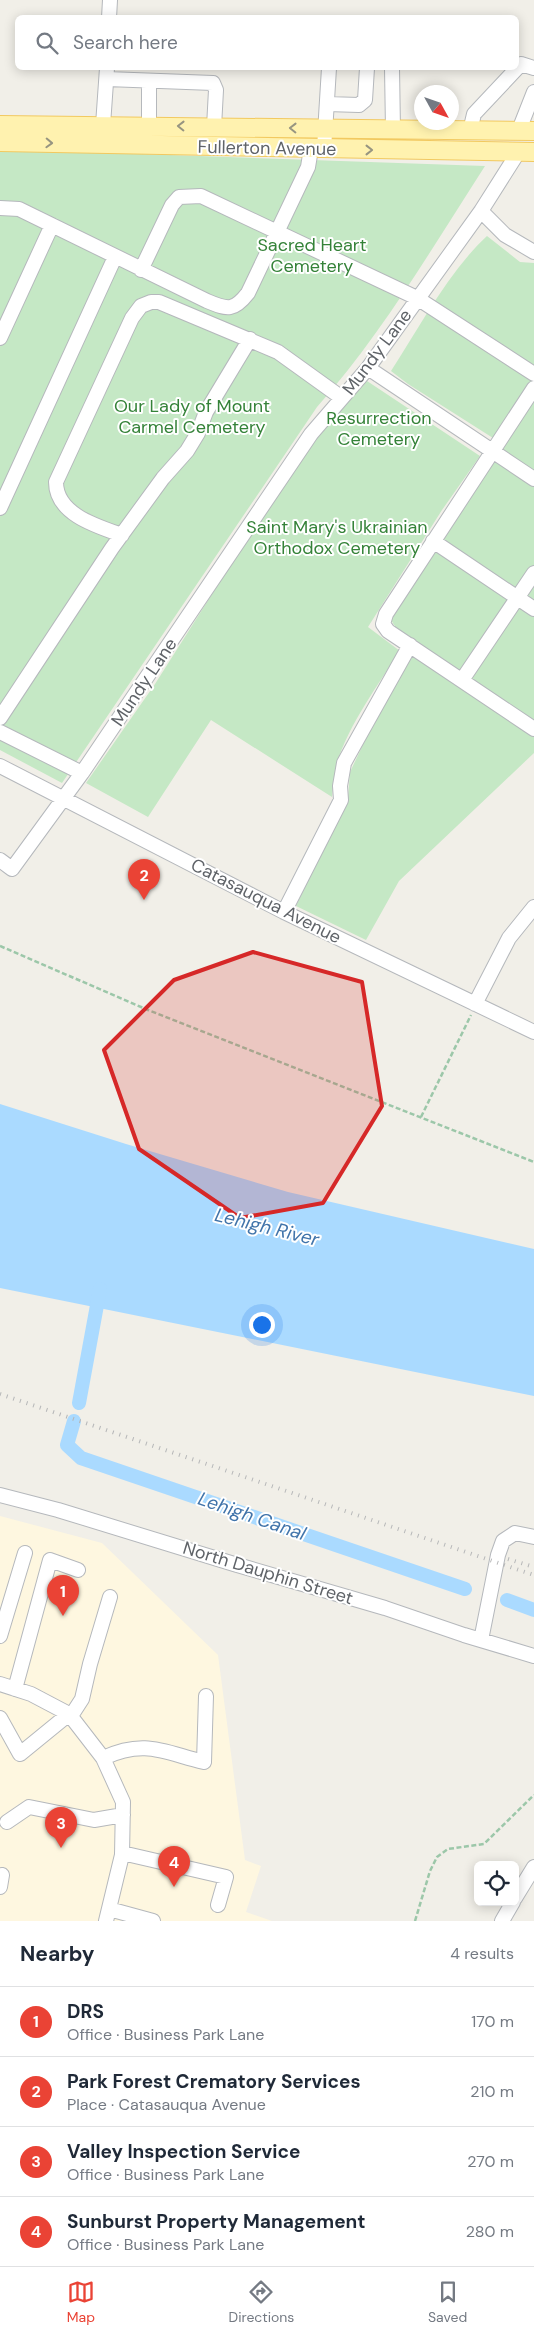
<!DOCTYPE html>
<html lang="en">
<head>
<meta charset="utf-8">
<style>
  body { margin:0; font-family:"DM Sans",sans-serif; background:#f2f2f3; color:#1f2937 }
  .controls { position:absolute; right:15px; bottom:15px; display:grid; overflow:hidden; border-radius:8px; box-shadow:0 2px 12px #0003 }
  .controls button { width:45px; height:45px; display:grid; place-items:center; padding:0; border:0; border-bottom:1px solid #e0e1e3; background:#fff; color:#1f2937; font:25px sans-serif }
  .compass { position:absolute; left:414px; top:85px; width:45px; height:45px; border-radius:50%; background:#fff; box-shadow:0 2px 12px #0003; rotate:130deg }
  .you { position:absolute; left:261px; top:1324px; width:18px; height:18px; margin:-12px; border:4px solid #fff; border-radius:50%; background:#1a73e8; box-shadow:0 0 0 8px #1a73e833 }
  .badge { display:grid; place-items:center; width:32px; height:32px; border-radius:50%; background:#ea4335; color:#fff; font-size:16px; font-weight:700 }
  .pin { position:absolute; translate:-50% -41px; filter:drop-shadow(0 1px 2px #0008) }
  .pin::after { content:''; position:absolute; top:26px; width:18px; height:15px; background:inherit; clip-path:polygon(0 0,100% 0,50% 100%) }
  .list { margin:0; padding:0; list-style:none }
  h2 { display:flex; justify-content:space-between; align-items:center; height:65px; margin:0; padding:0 20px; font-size:21px }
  h2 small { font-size:16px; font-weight:400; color:#747a83 }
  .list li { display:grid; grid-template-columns:32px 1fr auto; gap:15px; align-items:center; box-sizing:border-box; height:70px; padding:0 20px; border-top:1px solid #e0e1e3 }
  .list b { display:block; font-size:19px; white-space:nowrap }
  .list p { margin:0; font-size:16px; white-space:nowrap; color:#747a83 }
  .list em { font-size:16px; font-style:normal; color:#747a83 }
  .icon { flex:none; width:28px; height:28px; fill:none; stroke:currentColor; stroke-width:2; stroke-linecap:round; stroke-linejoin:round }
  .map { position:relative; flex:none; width:534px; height:1921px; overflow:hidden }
  .search { position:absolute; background:#fff; box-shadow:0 2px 12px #0003; left:15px; right:15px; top:15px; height:55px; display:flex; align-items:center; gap:12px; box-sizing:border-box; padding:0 18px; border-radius:8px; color:#747a83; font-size:19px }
  .sheet { height:345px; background:#fff }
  nav { display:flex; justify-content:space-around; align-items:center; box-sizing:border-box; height:70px; border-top:1px solid #e0e1e3; background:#fff; font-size:14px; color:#747a83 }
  nav a { display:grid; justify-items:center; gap:2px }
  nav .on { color:#ea4335 }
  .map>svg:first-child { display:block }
</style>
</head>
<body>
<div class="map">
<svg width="534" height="1921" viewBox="0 0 534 1921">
  <rect width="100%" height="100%" fill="#f1efe8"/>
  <!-- commercial -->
  <path fill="#fef7e0" d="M 0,1516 L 102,1543 L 218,1655 L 245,1860 L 261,1866 L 246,1912 L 272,1921 L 0,1921 Z"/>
  <!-- green -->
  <path fill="#c5e8c5" d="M 0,149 L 485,166 C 432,248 382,334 317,407 L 62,783 L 0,750 Z
    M 487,236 L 520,262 L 534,263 L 534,753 L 399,881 L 366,940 L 296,906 L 348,798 L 350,772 L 369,732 L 418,642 L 397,630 L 390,618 L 504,445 L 408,384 L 391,371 C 419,328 449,271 487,236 Z
    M 367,381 L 480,456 L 442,510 L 368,627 L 400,651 C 379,683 348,726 337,763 C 334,774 333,786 332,797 L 211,720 L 148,817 L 86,783 L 155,684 L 290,471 L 321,430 Z"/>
  <!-- water -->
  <path fill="#aadaff" d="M 0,1104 L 126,1144 L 288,1192 L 534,1249 L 534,1396 L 0,1288 Z"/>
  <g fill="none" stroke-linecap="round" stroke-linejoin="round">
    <!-- canal -->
    <path stroke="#aadaff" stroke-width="14" d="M 79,1403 L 100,1289
      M 74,1421 L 67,1445 L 81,1458 L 465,1589
      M 507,1600 L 534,1610"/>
    <defs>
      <path id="minor" d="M 109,18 L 110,0
        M 392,68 L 393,130
        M 107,79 L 213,83 L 216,90 L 214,127
        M 327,104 L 359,105 L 365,100 L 367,68
        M 103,125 L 107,68
        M 149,126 L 149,81
        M 519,130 L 534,92
        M 470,131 L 474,114 L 521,64 L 534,68
        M 324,149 L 329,68
        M 0,208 L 19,209 L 207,301 C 228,310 234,311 248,293 L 308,167 L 311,149
        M 481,211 L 505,235 L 534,252
        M 141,270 L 172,205 L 179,197 L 201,196 L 417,298 L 534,374
        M 0,338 L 52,225
        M 368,368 L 534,479
        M 534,388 L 386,614 L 383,624 L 388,631 L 534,729
        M 0,508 L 115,257
        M 122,535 C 96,526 56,514 56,482 L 132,318 L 141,306 L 151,302 L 159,302 L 278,352 L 342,398
        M 433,541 L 534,609
        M 462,680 L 534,573
        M 0,718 L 112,548 L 163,478 L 187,451 L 198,433 L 206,412 L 250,339
        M 0,732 L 82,773
        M 0,766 L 284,912 L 534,1032
        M 0,860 L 12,869 L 82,773 L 311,434 L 368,368 L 481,211 L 519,151
        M 284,912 L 341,800 L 340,786 L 344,763 L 410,645
        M 475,1004 L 509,938 L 534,907
        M 0,1495 L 58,1510 L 234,1564 L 385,1608 L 464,1635 L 534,1656
        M 0,1636 L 25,1553
        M 481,1640 L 498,1555 L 503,1541 L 515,1533 L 534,1537
        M 0,1684 L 31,1694 L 69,1714 L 103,1758 L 123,1802 L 122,1855 L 106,1921
        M 15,1689 L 50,1560 L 78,1570
        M 71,1716 L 82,1699 L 90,1664 L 110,1597
        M 0,1718 L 20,1754 L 69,1714
        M 103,1758 C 145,1739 163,1752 204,1762 L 206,1696
        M 7,1822 L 29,1807 L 94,1820 L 123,1815
        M 122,1853 L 226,1877 L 218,1905
        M 0,1887 L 2,1875
        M 515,1898 L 534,1867
        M 109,1909 L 153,1921
        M 502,1921 L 513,1902"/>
      <path id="major" d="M 0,125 L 534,131
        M 0,142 L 534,152"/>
    </defs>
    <!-- minor casing -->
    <use href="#minor" stroke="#b5b8bc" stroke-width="16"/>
    <!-- major casing -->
    <use href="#major" stroke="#f2c960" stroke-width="20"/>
    <!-- path -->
    <path stroke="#9cc7a9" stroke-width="2.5" stroke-dasharray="5 2.5" stroke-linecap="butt" d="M 0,946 L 148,1010 L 534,1162
      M 421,1117 L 471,1015
      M 415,1921 L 430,1871 L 437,1857 L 448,1849 L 484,1844 L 534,1795"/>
    <!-- minor -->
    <use href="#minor" stroke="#fff" stroke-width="14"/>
    <!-- major -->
    <use href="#major" stroke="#fff2af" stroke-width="18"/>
    <!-- rail -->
    <path stroke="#b6b7b8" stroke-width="4" stroke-dasharray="1 6" stroke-linecap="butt" d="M 0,1394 L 534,1575
      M 508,1559 L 534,1567"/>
  </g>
  <!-- one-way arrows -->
  <defs><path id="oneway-chevron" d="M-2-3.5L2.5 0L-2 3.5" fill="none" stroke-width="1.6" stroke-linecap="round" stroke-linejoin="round" transform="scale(1.25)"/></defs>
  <g stroke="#979581">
    <use href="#oneway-chevron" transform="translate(181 126) rotate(-179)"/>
    <use href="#oneway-chevron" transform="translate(293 128) rotate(-179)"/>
    <use href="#oneway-chevron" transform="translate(49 143) rotate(2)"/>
    <use href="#oneway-chevron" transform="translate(369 150)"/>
  </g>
  <!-- marked area -->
  <path fill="#d62828" fill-opacity="0.2" stroke="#d62828" stroke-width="4" stroke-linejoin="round" d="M 253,952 L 362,982 L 382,1106 L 323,1203 L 240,1218 L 139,1149 L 104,1050 L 174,980 Z"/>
  <g text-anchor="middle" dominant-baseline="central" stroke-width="4" stroke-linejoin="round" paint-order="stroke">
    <!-- street labels -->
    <g font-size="18" fill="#5f6368" stroke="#fff">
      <text transform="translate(267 148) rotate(1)">Fullerton Avenue</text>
      <text transform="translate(377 352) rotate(-53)">Mundy Lane</text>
      <text transform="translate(144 682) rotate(-56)">Mundy Lane</text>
      <text transform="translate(266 901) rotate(27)">Catasauqua Avenue</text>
      <text transform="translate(268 1573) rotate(17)">North Dauphin Street</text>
    </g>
    <!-- park labels -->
    <g font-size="18" fill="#348238" stroke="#fff">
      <text x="312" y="245">Sacred Heart<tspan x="312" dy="21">Cemetery</tspan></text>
      <text x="192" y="406">Our Lady of Mount<tspan x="192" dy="21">Carmel Cemetery</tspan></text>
      <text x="379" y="418">Resurrection<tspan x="379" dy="21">Cemetery</tspan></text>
      <text x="337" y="527">Saint Mary's Ukrainian<tspan x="337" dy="21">Orthodox Cemetery</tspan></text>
    </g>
    <!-- water labels -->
    <g font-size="19" font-style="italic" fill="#4174aa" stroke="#fff">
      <text transform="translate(267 1227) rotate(14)">Lehigh River</text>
      <text transform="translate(252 1516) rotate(19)">Lehigh Canal</text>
    </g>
  </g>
</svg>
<div class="controls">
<button><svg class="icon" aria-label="locate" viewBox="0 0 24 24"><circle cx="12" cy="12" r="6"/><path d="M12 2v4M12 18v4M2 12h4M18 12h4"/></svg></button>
</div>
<svg class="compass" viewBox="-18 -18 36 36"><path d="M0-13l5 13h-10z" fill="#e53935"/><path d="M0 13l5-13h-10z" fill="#747a83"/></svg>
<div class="you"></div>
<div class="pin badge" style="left:63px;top:1616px">1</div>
<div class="pin badge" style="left:144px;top:900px">2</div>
<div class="pin badge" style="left:61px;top:1848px">3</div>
<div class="pin badge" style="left:174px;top:1887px">4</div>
<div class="search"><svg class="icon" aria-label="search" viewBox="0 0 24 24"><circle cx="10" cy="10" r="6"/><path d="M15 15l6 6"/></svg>Search here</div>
</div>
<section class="sheet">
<h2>Nearby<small>4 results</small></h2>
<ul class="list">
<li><span class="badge">1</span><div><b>DRS</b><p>Office · Business Park Lane</p></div><em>170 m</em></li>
<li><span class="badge">2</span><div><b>Park Forest Crematory Services</b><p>Place · Catasauqua Avenue</p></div><em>210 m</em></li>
<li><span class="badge">3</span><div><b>Valley Inspection Service</b><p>Office · Business Park Lane</p></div><em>270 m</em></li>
<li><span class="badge">4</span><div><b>Sunburst Property Management</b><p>Office · Business Park Lane</p></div><em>280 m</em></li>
</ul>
</section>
<nav>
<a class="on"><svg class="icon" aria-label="map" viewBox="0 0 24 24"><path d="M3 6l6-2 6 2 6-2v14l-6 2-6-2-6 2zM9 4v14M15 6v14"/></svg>Map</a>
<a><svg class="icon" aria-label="directions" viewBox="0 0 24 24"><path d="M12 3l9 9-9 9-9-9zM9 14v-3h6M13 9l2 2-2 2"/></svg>Directions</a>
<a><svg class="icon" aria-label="saved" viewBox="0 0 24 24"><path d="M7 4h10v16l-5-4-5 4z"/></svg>Saved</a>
</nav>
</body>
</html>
